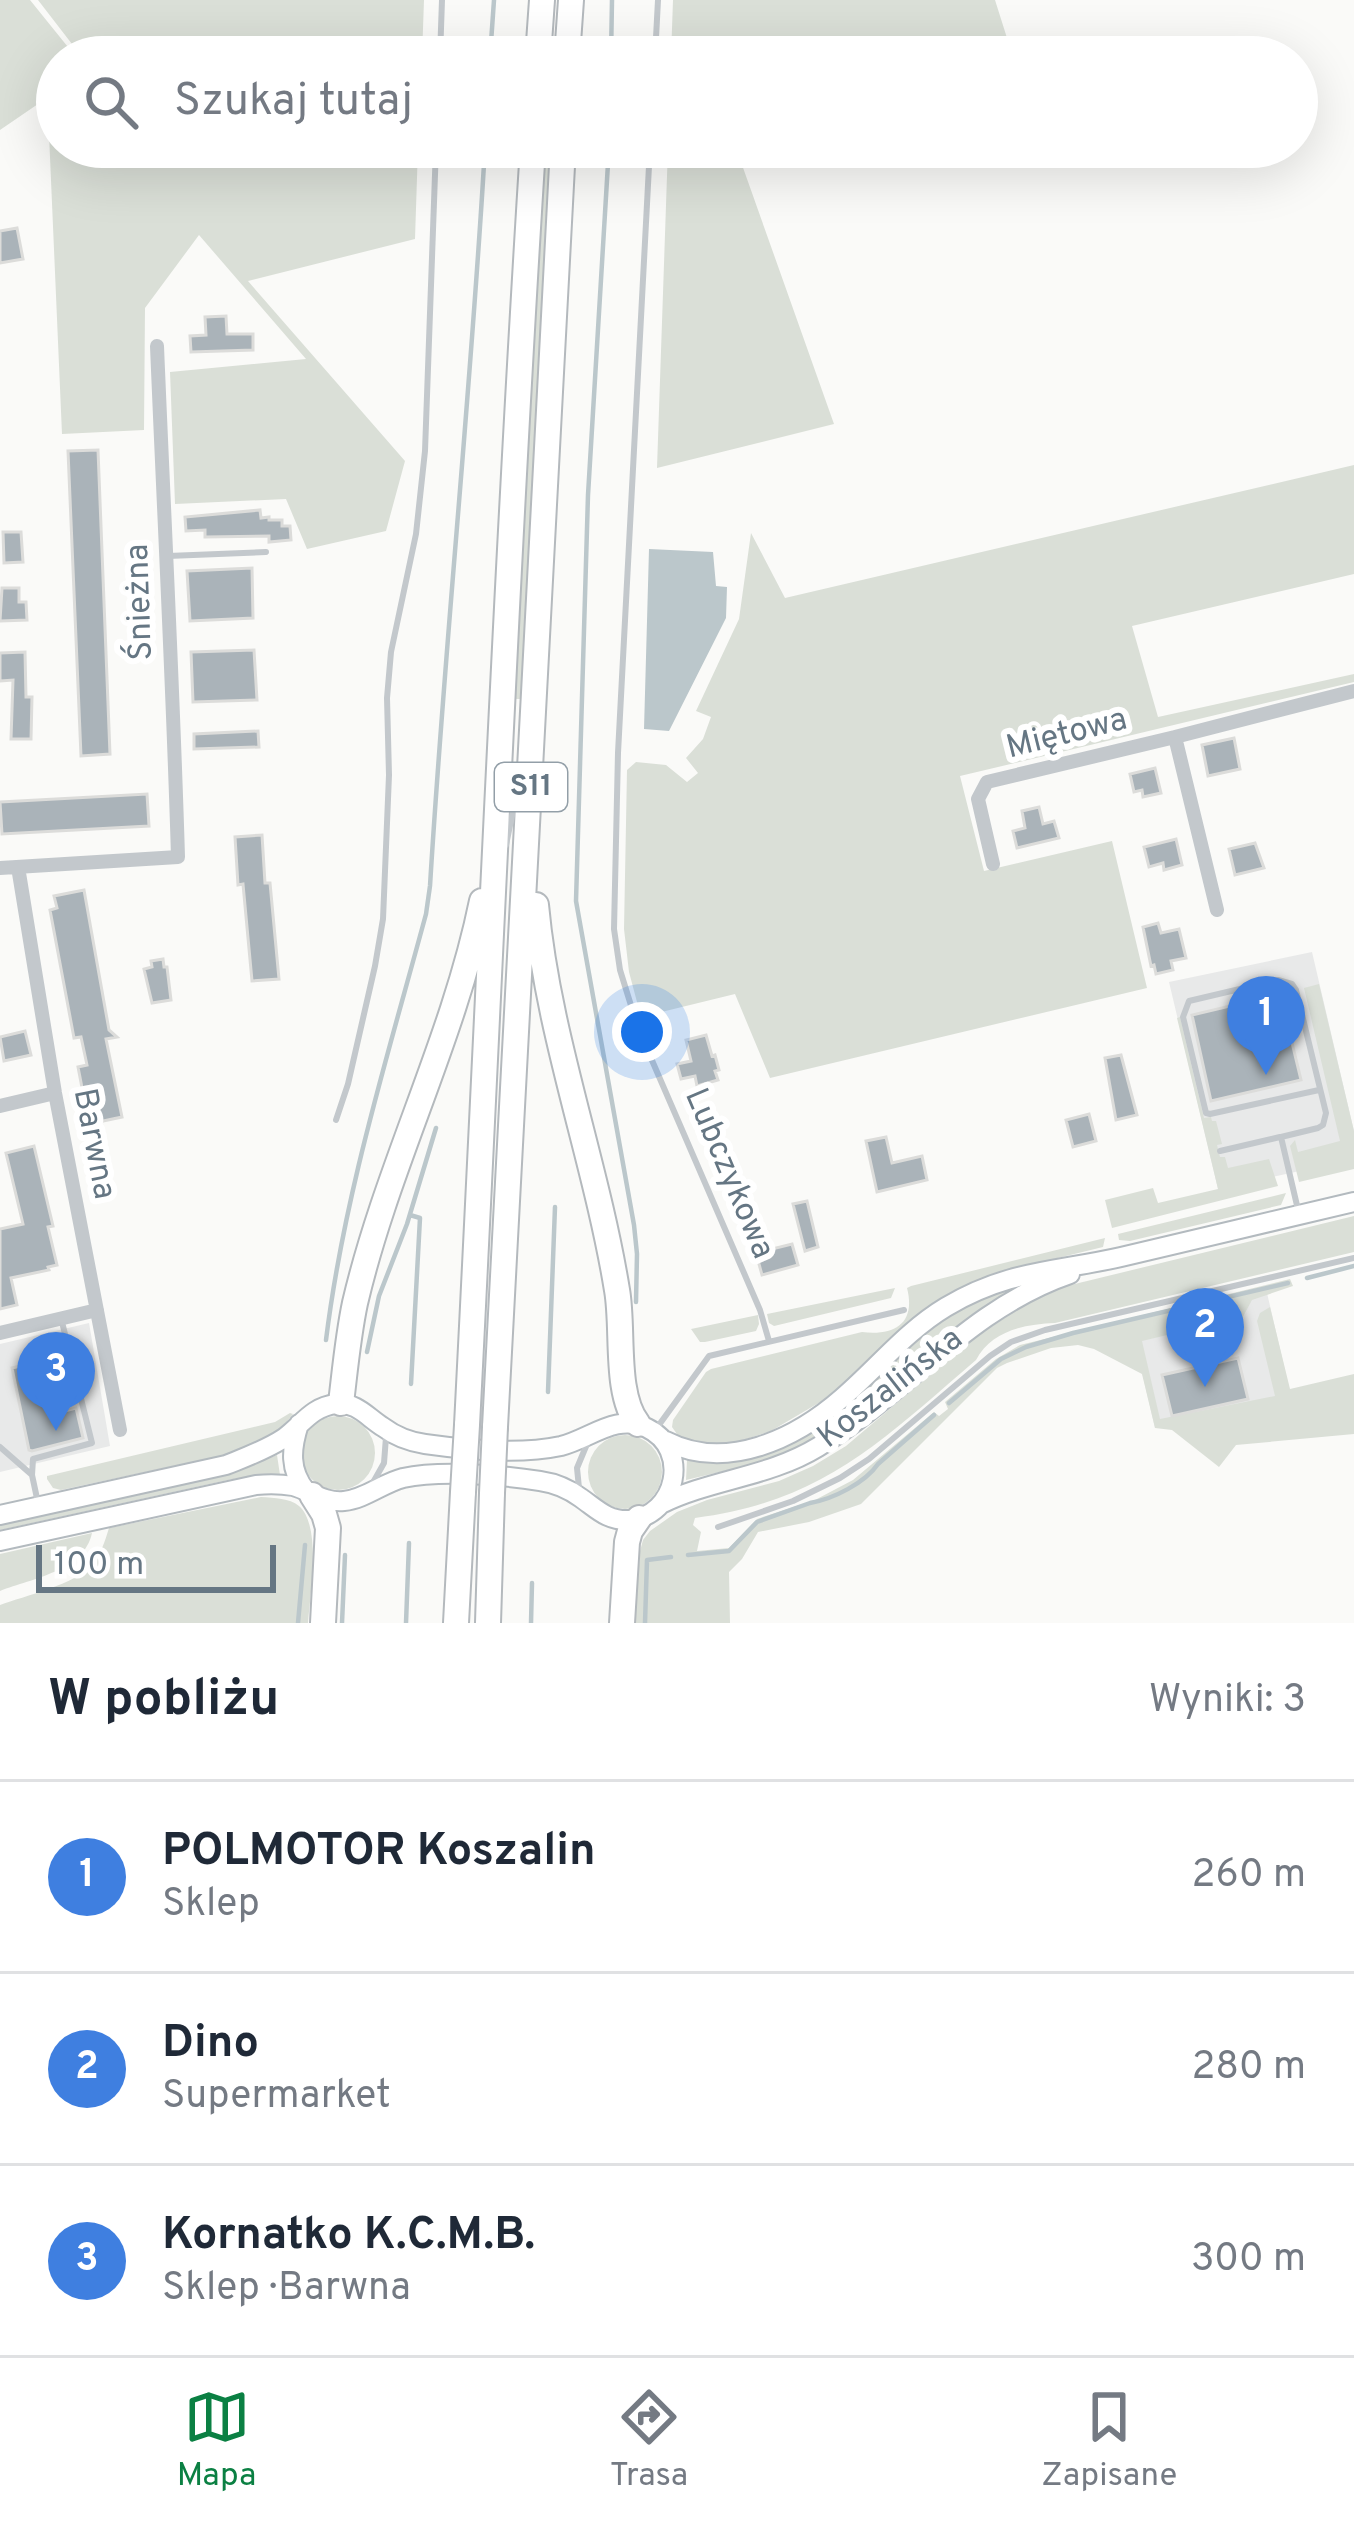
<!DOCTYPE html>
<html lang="pl">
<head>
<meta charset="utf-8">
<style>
  body { margin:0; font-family:Overpass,sans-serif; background:#f2f2f3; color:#1f2937 }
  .scale { position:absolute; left:36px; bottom:30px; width:240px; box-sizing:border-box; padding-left:12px; border:6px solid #657683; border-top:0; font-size:33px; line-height:42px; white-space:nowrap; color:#657683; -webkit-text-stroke:9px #fff; paint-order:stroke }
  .you { position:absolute; left:642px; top:1032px; width:42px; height:42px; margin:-30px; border:9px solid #fff; border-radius:50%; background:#1a73e8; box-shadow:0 0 0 18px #1a73e833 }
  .badge { display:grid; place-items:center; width:78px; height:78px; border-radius:50%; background:#0b8043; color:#fff; font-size:39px; font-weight:700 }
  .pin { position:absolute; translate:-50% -99px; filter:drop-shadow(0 3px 6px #0008) }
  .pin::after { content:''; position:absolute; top:63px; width:42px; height:36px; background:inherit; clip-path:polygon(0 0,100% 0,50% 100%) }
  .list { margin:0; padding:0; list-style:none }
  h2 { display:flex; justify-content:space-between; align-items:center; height:156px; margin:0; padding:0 48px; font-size:51px }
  h2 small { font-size:39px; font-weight:400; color:#747a83 }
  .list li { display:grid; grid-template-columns:78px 1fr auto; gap:36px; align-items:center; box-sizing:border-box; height:192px; padding:0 48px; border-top:3px solid #e0e1e3 }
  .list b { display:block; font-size:45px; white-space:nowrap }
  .list p { margin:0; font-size:39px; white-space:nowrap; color:#747a83 }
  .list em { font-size:39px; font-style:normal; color:#747a83 }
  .icon { flex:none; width:66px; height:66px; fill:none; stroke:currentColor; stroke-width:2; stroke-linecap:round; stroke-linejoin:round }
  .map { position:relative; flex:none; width:1354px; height:1623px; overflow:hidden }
  .search { position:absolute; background:#fff; box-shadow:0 12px 48px #0002; left:36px; right:36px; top:36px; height:132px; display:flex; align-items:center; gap:30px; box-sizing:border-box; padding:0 42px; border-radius:66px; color:#747a83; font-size:45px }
  .sheet { height:732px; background:#fff }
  nav { display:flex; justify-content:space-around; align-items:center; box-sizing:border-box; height:168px; border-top:3px solid #e0e1e3; background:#fff; font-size:33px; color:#747a83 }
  nav a { display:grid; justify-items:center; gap:6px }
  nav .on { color:#0b8043 }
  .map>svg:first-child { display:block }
</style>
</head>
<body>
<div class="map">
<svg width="1354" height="1623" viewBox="0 0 1354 1623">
  <rect width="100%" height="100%" fill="#fafaf8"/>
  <!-- built -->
  <path fill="#e8e9e9" d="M 1312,952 L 1354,1131 L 1354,1159 L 1218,1189 L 1169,982 Z
    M 1267,1293 L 1291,1396 L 1155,1428 L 1131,1325 Z
    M 89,1323 L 110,1446 L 0,1472 L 0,1344 Z"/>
  <!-- green -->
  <path fill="#dadfd7" d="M 0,0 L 30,0 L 76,57 L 57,57 L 57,91 L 0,130 Z
    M 38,0 L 424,0 L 422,57 L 82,57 Z
    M 673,0 L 995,0 L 1013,57 L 671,57 Z
    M 57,106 L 57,147 L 418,147 L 415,239 L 248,281 L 405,461 L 386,531 L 307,549 L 286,499 L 175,504 L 170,372 L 306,359 L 199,235 L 145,308 L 144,430 L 62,434 L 48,111 Z
    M 542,147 L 552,147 L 524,699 L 514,699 Z
    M 668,147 L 785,147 L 741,162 L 834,424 L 657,468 Z
    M 1354,465 L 1354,574 L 1132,626 L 1158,717 L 1354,674 L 1354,682 L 960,776 L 984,871 L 1112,841 L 1147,988 L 770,1078 L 735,994 L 641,1017 L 629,972 L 624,929 L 627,770 L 636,762 L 666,765 L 687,782 L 698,773 L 686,758 L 703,739 L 711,717 L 696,711 L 739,619 L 751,533 L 785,598 Z
    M 1319,984 L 1354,1131 L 1354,1169 L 1299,1182 L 1290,1146 L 1295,1140 L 1298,1152 L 1340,1141 L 1304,988 Z
    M 1180,1017 L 1204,1118 L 1211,1117 L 1212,1121 L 1216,1121 L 1222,1144 L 1217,1145 L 1220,1157 L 1225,1157 L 1228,1168 L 1269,1159 L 1278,1186 L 1112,1228 L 1105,1200 L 1153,1188 L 1158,1203 L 1218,1189 L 1177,1018 Z
    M 1286,1193 L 1281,1205 L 1130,1241 L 1119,1240 L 1118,1234 Z
    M 1354,1216 L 1354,1252 L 1055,1323 C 1025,1324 991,1331 976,1360 C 883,1440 822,1502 695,1518 L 693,1525 L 701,1532 L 697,1551 L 729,1548 L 757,1519 L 815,1500 L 853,1480 L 934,1412 L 939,1416 L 948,1409 L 945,1402 L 996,1359 L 1020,1345 L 1290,1279 L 1293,1286 L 1252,1300 L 1239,1324 L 1215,1330 L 1213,1324 L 1142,1341 L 1160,1419 L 1275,1396 L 1257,1321 L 1260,1313 L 1270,1307 L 1290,1389 L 1354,1374 L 1354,1434 L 1236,1445 L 1219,1467 L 1172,1430 L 1155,1428 L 1142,1374 L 1094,1349 L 1078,1345 L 1051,1348 L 1007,1363 L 997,1368 L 861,1504 L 809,1522 L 758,1532 L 742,1559 L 729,1572 L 730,1623 L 635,1623 L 640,1551 L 643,1540 L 650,1531 L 677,1512 L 707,1500 L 779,1481 L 813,1466 L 846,1446 L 971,1340 L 1046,1291 Z
    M 1105,1238 L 1103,1247 L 1029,1265 L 987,1280 L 822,1401 L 771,1431 L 737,1442 L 707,1444 L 679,1437 L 672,1427 L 673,1420 L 706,1372 L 711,1369 L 862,1332 C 895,1336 916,1323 907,1288 L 911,1286 Z
    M 1019,1281 L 1024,1287 L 818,1436 L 775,1459 L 686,1480 L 687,1460 C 748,1469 811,1443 855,1399 C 875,1380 892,1356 914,1339 C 948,1312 980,1298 1019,1281 Z
    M 895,1288 L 891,1298 L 774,1326 L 769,1323 L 767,1314 Z
    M 758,1315 L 759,1324 L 756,1331 L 705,1342 L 700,1342 L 691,1329 Z
    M 290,1413 L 293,1414 C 276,1437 251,1446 225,1455 L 61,1490 L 53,1488 L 47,1479 L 47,1476 L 275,1422 Z
    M301 1453a37 37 0 1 1 74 0a37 37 0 1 1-74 0Z
    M588 1472a37 37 0 1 1 74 0a37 37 0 1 1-74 0Z
    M 277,1455 L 280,1475 L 256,1475 L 228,1480 L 0,1530 L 0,1524 L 227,1474 Z
    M 261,1497 C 275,1498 289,1498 299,1506 C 322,1526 310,1594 308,1623 L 0,1623 L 0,1605 C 24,1596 76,1584 92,1565 C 101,1554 105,1541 109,1528 Z
    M 92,1533 C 84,1571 33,1578 0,1591 L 0,1554 Z"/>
  <!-- water -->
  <path fill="#bbc7cb" d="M 649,549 L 713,552 L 716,586 L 727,587 L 726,618 L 669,731 L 644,729 Z"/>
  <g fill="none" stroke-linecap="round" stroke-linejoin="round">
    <!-- stream -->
    <path stroke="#bbc7cb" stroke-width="4.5" d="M 490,57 L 494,0
      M 611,57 L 612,0
      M 609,147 L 588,495 L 576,901 L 634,1225 L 637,1254 L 636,1302
      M 410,1215 L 420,1218 L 411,1384
      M 1307,1278 L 1354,1266
      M 326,1340 C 344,1195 388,1055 426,914 L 430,886 C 445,639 471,393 485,147
      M 367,1352 L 379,1296 L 407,1224 L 436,1128
      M 548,1392 L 555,1207
      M 949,1403 L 1001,1359 L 1026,1347 L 1073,1333 L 1288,1283
      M 688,1555 L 729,1551 L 757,1522 L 810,1503 C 833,1499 865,1483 878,1464 L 934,1415
      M 298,1623 L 305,1545
      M 342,1623 L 345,1555
      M 406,1623 L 409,1543
      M 531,1623 L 532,1583
      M 645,1623 L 647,1560 L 671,1557"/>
  </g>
  <!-- building -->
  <path fill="#aab3b9" stroke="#dcdcda" stroke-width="3" d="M 17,228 L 23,259 L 0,263 L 0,231 Z
    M 226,316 L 227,334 L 253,334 L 253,350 L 191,352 L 190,336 L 206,335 L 205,317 Z
    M 98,450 L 110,754 L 81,756 L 68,451 Z
    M 260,510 L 261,518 L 269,517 L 269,520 L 282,520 L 282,526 L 290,526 L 291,540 L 269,542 L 269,536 L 205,537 L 205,530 L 186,531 L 185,517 Z
    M 3,532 L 21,532 L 23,562 L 4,563 Z
    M 252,568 L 253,618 L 190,621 L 187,571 Z
    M 2,588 L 19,588 L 19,602 L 26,602 L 27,620 L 0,621 Z
    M 254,650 L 257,700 L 193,702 L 191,652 Z
    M 25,652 L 26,697 L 32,697 L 31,739 L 11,739 L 13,680 L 0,681 L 0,653 Z
    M 258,731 L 259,747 L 194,749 L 194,734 Z
    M 1234,738 L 1240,769 L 1208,776 L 1202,745 Z
    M 1155,768 L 1161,793 L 1143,797 L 1142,790 L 1134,792 L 1130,774 Z
    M 147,794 L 149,826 L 2,834 L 0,802 Z
    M 1039,807 L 1043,824 L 1054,821 L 1059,838 L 1017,848 L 1013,831 L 1025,828 L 1022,811 Z
    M 262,835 L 265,883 L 270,883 L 279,979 L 252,981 L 243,884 L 238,885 L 235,837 Z
    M 1176,839 L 1182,865 L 1164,870 L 1163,863 L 1149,867 L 1144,847 Z
    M 1255,843 L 1264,868 L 1235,875 L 1229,849 Z
    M 84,890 L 109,1030 L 117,1037 L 106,1039 L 122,1117 L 89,1124 L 78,1067 L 87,1065 L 81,1037 L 74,1038 L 50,910 L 57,908 L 54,896 Z
    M 1158,923 L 1161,933 L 1179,929 L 1186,958 L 1171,961 L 1173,970 L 1156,974 L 1154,965 L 1151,966 L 1143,927 Z
    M 163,959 L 164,967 L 167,967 L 171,1000 L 152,1003 L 144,969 L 152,967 L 151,961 Z
    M 1289,992 L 1296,1020 L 1287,1022 L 1301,1080 L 1211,1101 L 1192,1015 Z
    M 25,1031 L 31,1055 L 4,1061 L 0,1037 Z
    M 706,1035 L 712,1056 L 715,1055 L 719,1070 L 715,1071 L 718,1080 L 697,1086 L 695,1076 L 681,1079 L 677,1064 L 691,1061 L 686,1040 Z
    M 1121,1055 L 1137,1115 L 1116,1120 L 1105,1058 Z
    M 1089,1114 L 1096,1141 L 1073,1147 L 1066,1120 Z
    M 886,1137 L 892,1163 L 922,1156 L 927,1180 L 877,1192 L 866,1141 Z
    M 34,1146 L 53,1226 L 48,1227 L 57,1265 L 48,1267 L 49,1270 L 11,1278 L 17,1305 L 0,1309 L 0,1229 L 23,1224 L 6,1153 Z
    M 807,1201 L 818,1247 L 805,1251 L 793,1204 Z
    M 792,1244 L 798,1265 L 762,1275 L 756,1253 Z
    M 1238,1358 L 1248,1399 L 1172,1416 L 1162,1375 Z
    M 42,1361 L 54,1414 L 76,1408 L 83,1438 L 32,1451 L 29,1450 L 12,1368 Z"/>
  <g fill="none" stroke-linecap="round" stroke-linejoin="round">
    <defs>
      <path id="secondary" d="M 299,1424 C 291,1449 289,1470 306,1491
        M 666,1441 C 726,1472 795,1439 842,1398 C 877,1368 906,1331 946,1307 C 1008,1270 1055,1272 1121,1257 C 1199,1239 1276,1220 1354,1202
        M 661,1504 C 712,1479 769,1477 818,1447 C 907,1393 968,1309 1070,1274
        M 0,1515 L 226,1465 C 246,1457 266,1450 284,1438 C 302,1425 311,1407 336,1404 C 357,1402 367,1417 383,1427 C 395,1436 411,1442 425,1444 C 467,1450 519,1455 561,1446 C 590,1439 616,1413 647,1428 C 691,1449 677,1516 629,1520 C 607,1521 597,1509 581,1498 C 569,1489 554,1483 540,1481 C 502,1475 441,1470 403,1478 C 383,1483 365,1499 344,1501 C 324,1503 311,1491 293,1486 C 281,1484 268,1484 256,1485 L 0,1541"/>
      <path id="motorway" d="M 538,57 L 542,0
        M 567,57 L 571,0
        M 536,905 C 548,1036 596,1161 617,1290 C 624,1329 614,1394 638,1424
        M 341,1403 C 345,1370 348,1336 355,1303 C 387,1166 454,1039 482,901
        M 467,1425 C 489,999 506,573 533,147
        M 495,1427 L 563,147
        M 312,1495 L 324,1514 L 328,1528 L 323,1623
        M 456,1623 L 463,1492
        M 488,1623 L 492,1493
        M 622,1623 L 627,1542 L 630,1531 L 639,1518"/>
    </defs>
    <!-- secondary casing -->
    <use href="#secondary" stroke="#b3babf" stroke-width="22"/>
    <!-- motorway casing -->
    <use href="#motorway" stroke="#b4b9bd" stroke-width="28"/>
    <!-- service -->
    <path stroke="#c3c8cc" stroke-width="6" d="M 440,57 L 442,0
      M 655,57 L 658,0
      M 650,147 L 618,753 L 614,929 L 620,970 L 638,1028 L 760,1310 L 769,1341
      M 168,556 L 266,552
      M 510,775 L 513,804
      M 506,845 L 518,787
      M 336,1120 L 348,1084 L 375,966 L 383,919 L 389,775 L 387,698 L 391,652 L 416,534 L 425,451 L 436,147
      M 1220,1151 L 1280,1137
      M 1299,1214 L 1281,1137 L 1318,1128 L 1323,1125 L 1326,1113 L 1296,990 L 1292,984 L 1278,980 L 1189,1001 L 1183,1017 L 1206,1113 L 1210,1114 L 1319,1090
      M 656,1429 L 709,1356 L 904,1310
      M 0,1447 L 32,1475 L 38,1503
      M 32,1475 L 33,1459 L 92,1443 L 61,1318
      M 371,1486 L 384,1463 L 386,1437
      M 579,1488 L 577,1468 L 587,1444
      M 718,1527 L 793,1501 L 840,1478 L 869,1459 L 990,1356 L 1011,1342 L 1045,1330 L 1354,1258"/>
    <!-- minor -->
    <path stroke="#c3c8cc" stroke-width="14" d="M 993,864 L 978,799 L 987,782 L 1175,737
      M 18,867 L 55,1093 L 120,1430
      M 0,868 L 178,857 C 173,686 164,516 157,346
      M 1217,910 L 1175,737 L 1354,691
      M 0,1106 L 55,1093
      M 0,1333 L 97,1310"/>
    <!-- secondary -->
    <use href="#secondary" stroke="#fff" stroke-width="18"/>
    <!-- motorway -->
    <use href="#motorway" stroke="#fff" stroke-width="24"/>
    <defs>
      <path id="motorway-bridge" d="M 463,1492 L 467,1425
        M 492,1493 L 495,1427"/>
    </defs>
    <!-- motorway-bridge casing -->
    <use href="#motorway-bridge" stroke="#b4b9bd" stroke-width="28" stroke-linecap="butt"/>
    <!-- motorway-bridge -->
    <use href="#motorway-bridge" stroke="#fff" stroke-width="24"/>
  </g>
  <g text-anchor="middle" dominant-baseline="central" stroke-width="12" stroke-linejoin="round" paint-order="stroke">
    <!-- shield labels -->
    <rect fill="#fff" stroke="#939fa8" stroke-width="3" x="495" y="763" width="72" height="48" rx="9"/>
    <g font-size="30" font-weight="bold" fill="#657683">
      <text x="531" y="787">S11</text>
    </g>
    <!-- street labels -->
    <g font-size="33" fill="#657683" stroke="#fff">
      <text transform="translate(141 602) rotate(-92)">Śnieżna</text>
      <text transform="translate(1067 735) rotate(-14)">Miętowa</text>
      <text transform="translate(93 1144) rotate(79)">Barwna</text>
      <text transform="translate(728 1174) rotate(67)">Lubczykowa</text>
      <text transform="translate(891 1389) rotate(-38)">Koszalińska</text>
    </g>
  </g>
</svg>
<div class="scale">100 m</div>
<div class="you"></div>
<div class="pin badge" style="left:1266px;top:1075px;background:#3f7fe0">1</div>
<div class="pin badge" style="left:1205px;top:1387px;background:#3f7fe0">2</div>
<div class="pin badge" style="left:56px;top:1431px;background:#3f7fe0">3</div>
<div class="search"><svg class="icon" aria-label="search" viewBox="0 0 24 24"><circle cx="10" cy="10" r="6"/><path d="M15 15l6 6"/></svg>Szukaj tutaj</div>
</div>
<section class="sheet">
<h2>W pobliżu<small>Wyniki: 3</small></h2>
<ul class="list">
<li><span class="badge" style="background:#3f7fe0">1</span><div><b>POLMOTOR Koszalin</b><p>Sklep</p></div><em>260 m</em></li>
<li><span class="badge" style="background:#3f7fe0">2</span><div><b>Dino</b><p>Supermarket</p></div><em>280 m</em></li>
<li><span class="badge" style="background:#3f7fe0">3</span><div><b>Kornatko K.C.M.B.</b><p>Sklep · Barwna</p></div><em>300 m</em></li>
</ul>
</section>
<nav>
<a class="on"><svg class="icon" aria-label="map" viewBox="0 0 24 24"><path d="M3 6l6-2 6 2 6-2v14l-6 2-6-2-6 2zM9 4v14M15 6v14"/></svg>Mapa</a>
<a><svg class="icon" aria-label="directions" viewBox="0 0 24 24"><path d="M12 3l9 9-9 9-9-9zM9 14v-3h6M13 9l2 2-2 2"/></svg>Trasa</a>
<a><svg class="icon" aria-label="saved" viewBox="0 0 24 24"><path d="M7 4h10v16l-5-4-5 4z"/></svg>Zapisane</a>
</nav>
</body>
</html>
